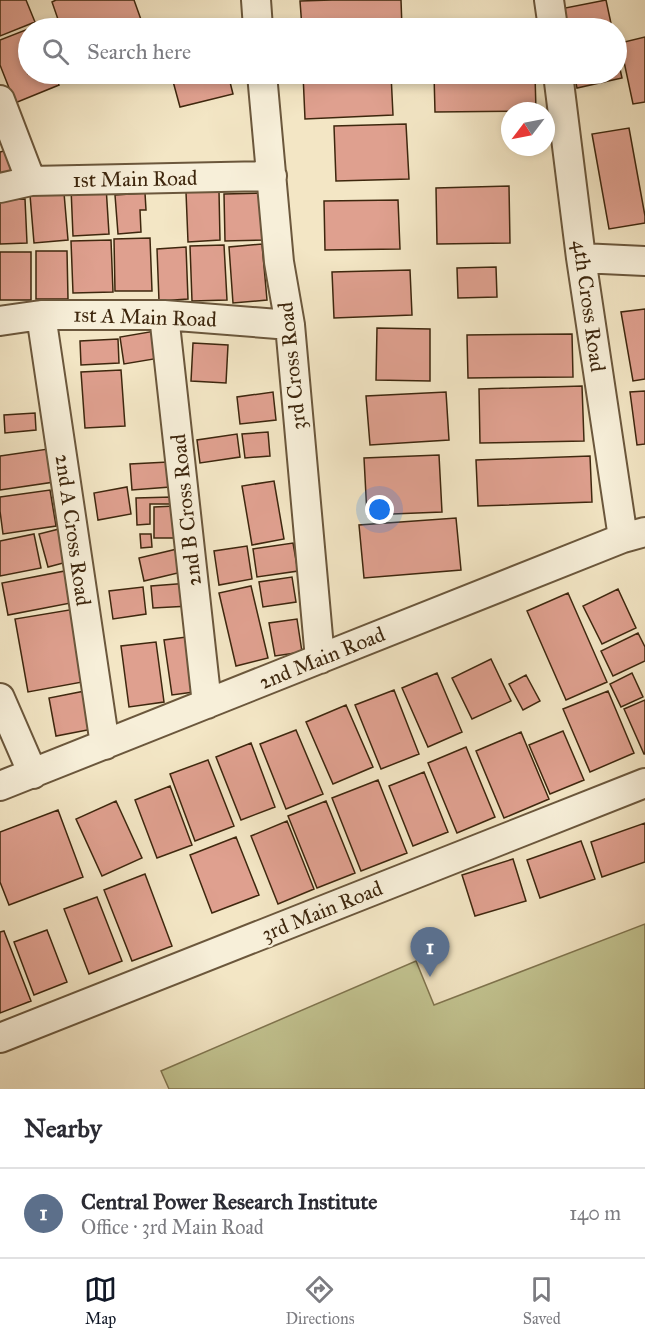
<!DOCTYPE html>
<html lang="en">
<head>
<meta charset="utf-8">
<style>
  body { margin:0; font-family:"IM FELL Great Primer",serif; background:#f7f7f7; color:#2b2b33 }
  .compass { position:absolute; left:501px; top:102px; width:54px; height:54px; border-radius:50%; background:#fff; box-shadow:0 3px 9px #0003; rotate:238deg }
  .you { position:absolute; left:380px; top:510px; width:21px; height:21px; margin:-15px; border:4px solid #fff; border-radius:50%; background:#1a73e8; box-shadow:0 0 0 9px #1a73e833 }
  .badge { display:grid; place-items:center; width:39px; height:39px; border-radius:50%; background:#111827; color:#fff; font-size:20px; font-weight:700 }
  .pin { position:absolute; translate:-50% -50px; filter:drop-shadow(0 2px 3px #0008) }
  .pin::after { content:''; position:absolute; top:32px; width:21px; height:18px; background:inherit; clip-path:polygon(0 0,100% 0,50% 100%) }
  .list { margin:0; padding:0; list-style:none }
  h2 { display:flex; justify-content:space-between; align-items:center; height:78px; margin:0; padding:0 24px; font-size:26px }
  h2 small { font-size:20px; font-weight:400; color:#7c7c81 }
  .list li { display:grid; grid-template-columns:39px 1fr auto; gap:18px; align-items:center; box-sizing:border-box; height:90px; padding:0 24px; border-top:2px solid #e1e1e2 }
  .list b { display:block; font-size:22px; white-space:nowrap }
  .list p { margin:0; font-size:20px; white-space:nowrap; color:#7c7c81 }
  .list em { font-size:20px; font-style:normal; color:#7c7c81 }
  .icon { flex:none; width:33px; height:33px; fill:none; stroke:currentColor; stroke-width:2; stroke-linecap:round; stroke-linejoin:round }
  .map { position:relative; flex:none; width:645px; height:1089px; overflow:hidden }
  .search { position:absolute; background:#fff; box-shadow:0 3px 9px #0003; left:18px; right:18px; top:18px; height:66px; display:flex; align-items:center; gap:15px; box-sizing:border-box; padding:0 21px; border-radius:33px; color:#7c7c81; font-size:22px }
  .sheet { height:168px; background:#fff }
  nav { display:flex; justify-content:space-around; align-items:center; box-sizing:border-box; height:84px; border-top:2px solid #e1e1e2; background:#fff; font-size:16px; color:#7c7c81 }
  nav a { display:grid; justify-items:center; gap:3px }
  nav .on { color:#111827 }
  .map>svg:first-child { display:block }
</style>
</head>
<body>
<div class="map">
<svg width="645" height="1089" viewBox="0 0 645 1089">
  <rect width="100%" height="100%" fill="#f3e6c5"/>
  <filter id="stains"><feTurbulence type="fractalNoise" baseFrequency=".00333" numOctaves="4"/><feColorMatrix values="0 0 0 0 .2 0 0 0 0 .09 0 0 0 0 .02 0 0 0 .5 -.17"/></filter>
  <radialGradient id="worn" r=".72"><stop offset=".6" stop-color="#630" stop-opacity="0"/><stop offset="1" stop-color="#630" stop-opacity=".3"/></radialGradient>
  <!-- green -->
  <path fill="#c2c390" stroke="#80754f" stroke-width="1.5" d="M 645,924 L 645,1089 L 169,1089 L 161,1071 L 416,961 L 434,1005 Z"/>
  <!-- building -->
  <path fill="#dfa08f" stroke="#3e270e" stroke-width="1.5" d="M 0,0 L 26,0 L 35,22 L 0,36 Z
    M 56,0 L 134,0 L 144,28 L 61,28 L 52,2 Z
    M 332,0 L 401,0 L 402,28 L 302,28 L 300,1 Z
    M 606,0 L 612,28 L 564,28 L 560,9 Z
    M 28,29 L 28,74 L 54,74 L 59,85 L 15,103 L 0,65 L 0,40 Z
    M 645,37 L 645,102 L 633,104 L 620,43 Z
    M 616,51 L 622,78 L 577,88 L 574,74 L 616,74 Z
    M 171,74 L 228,74 L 233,94 L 180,107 Z
    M 303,74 L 391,74 L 393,115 L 305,119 Z
    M 434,74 L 535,74 L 536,111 L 435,112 Z
    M 406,124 L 409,179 L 336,181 L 334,126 Z
    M 629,128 L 645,216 L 645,223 L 609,229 L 592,134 Z
    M 11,149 L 17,169 L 0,174 L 0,152 Z
    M 106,186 L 109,234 L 73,236 L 71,188 Z
    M 509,186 L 510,243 L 437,244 L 436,188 Z
    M 219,191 L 220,240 L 188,242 L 186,192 Z
    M 64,193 L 68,240 L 34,243 L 30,195 Z
    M 145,193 L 146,210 L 140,210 L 141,232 L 118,234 L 115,195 Z
    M 261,193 L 263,240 L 225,241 L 224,194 Z
    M 25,199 L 27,243 L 0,244 L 0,200 Z
    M 398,200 L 400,249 L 325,250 L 324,201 Z
    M 150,238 L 152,291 L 115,291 L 114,239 Z
    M 111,240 L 113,292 L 73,293 L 71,241 Z
    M 262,244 L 267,300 L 233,303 L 229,247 Z
    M 224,245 L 227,300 L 192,301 L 190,246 Z
    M 186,247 L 188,299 L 159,301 L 157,249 Z
    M 36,251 L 67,251 L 68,299 L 36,299 Z
    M 0,252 L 31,252 L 31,300 L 0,300 Z
    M 496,267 L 497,297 L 458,298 L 457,268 Z
    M 410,270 L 412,315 L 334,318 L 332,272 Z
    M 645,309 L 645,379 L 633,381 L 621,312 Z
    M 377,328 L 430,329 L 430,381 L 376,380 Z
    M 155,331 L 160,358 L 124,364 L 120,337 Z
    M 572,334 L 573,377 L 468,378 L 467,335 Z
    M 118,339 L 119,363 L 81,365 L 80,341 Z
    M 193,343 L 228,345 L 226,383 L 191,381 Z
    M 121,370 L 125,426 L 85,428 L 81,372 Z
    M 582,386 L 584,441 L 480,443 L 479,389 Z
    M 645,391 L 645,444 L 637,445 L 630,392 Z
    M 273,392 L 276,420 L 240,424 L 237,397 Z
    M 446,392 L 449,440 L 370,445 L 366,396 Z
    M 35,413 L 36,430 L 5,433 L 4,415 Z
    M 268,432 L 270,456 L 245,458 L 242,434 Z
    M 237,434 L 240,457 L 200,463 L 197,440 Z
    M 48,449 L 54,482 L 0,490 L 0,456 Z
    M 439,455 L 442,512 L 367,515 L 364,458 Z
    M 590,456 L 592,502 L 478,506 L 476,460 Z
    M 168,462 L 170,487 L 132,490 L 130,464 Z
    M 274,481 L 284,539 L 252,545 L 242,486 Z
    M 127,487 L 131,514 L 98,520 L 94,493 Z
    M 50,490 L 56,526 L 3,534 L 0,511 L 0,497 Z
    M 172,497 L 172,504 L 150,504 L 150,524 L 137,525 L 136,498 Z
    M 175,506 L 176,538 L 154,538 L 154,507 Z
    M 456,518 L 461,570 L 364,578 L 359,525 Z
    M 59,529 L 67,562 L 48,567 L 39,534 Z
    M 34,534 L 41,568 L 0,576 L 0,541 Z
    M 140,534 L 151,534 L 152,547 L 141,548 Z
    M 293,543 L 298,571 L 257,577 L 253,549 Z
    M 247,546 L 252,579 L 219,585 L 214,551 Z
    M 177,549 L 182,572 L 144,581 L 139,558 Z
    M 70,570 L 76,602 L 8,615 L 2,583 Z
    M 292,577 L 296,602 L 263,607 L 259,582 Z
    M 189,583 L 190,606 L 153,608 L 151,586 Z
    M 251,586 L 268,658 L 236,666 L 219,593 Z
    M 143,587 L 146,614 L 113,619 L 109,591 Z
    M 618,589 L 636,628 L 602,644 L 583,606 Z
    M 568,593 L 607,682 L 566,700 L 527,611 Z
    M 75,609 L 88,681 L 28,692 L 15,619 Z
    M 297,619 L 302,652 L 275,656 L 269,623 Z
    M 638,633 L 645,647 L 645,661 L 613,676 L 601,651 Z
    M 194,636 L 201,691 L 172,695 L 164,640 Z
    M 156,642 L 164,702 L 129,707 L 121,646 Z
    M 491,659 L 511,701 L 472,719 L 452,678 Z
    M 437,673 L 462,732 L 428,747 L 402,688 Z
    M 632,673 L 643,697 L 621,707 L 610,684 Z
    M 526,675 L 540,701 L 523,710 L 509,684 Z
    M 90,690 L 98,728 L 56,736 L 49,698 Z
    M 394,690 L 419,754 L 381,769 L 355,705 Z
    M 608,691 L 634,753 L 590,772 L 563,709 Z
    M 645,700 L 645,754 L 644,754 L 624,709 Z
    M 346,705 L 373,767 L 333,784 L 306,722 Z
    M 296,730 L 323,794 L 286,809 L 260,744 Z
    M 563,731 L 584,780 L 550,794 L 529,745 Z
    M 521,732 L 549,799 L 504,818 L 476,751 Z
    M 251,743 L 275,807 L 241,820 L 216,757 Z
    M 466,747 L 495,817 L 457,833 L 428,763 Z
    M 208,760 L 234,826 L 195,841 L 170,774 Z
    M 424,772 L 448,832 L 413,846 L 389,786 Z
    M 378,780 L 407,853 L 361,871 L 332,798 Z
    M 170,786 L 192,845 L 157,858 L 135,800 Z
    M 116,801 L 142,858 L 102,876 L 76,819 Z
    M 326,801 L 355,873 L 317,888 L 288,816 Z
    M 58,810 L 83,877 L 9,905 L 0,882 L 0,832 Z
    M 287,821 L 314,889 L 278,904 L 251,836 Z
    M 645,823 L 645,862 L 602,877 L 591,842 Z
    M 236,837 L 259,895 L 212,913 L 190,855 Z
    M 581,841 L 595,879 L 540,898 L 527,860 Z
    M 513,859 L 526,901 L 475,916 L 462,875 Z
    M 145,874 L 172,946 L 132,961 L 104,890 Z
    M 97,897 L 122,961 L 89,974 L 64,909 Z
    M 47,930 L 67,982 L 34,995 L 14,942 Z
    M 4,931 L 31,1001 L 0,1013 L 0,932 Z"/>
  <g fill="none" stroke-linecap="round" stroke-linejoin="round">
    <defs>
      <path id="minor" d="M 256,0 L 258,28
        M 549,0 L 553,28
        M 262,74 L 279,262 L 290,325 L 320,659
        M 558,74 L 581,258 L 623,538
        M 0,100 L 31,181
        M 0,188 L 31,181 L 272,176
        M 581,258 L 645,261
        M 41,315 L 105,745
        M 164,315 L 207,704
        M 0,321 L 41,315 L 164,315 L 290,325
        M 0,698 L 33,774
        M 0,786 L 623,538 L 645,532
        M 0,1038 L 645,783"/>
    </defs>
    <!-- minor casing -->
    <use href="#minor" stroke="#6b573c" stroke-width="32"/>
    <!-- minor -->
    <use href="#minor" stroke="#f7efd9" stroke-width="28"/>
  </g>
  <g text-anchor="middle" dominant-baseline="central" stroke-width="5" stroke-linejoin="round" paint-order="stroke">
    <!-- street labels -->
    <g font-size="21" fill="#3e270e" stroke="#f7efd9">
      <text transform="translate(135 179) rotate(-1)">1st Main Road</text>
      <text transform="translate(589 306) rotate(82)">4th Cross Road</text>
      <text transform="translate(145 317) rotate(2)">1st A Main Road</text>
      <text transform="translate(292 366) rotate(-96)">3rd Cross Road</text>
      <text transform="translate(186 510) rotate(-96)">2nd B Cross Road</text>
      <text transform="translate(73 530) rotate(82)">2nd A Cross Road</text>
      <text transform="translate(322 658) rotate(-22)">2nd Main Road</text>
      <text transform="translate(322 911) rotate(-22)">3rd Main Road</text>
    </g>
  </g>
  <rect width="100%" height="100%" filter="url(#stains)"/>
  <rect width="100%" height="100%" fill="url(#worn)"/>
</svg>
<svg class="compass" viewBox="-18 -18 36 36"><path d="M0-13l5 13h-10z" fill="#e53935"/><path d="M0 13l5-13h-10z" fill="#7c7c81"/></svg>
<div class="you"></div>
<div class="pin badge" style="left:430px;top:977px;background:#5c6f8a">1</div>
<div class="search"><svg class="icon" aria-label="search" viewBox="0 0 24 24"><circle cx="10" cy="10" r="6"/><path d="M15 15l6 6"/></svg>Search here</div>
</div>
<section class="sheet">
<h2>Nearby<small></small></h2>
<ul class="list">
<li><span class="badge" style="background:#5c6f8a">1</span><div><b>Central Power Research Institute</b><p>Office · 3rd Main Road</p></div><em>140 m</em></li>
</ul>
</section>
<nav>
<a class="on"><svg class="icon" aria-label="map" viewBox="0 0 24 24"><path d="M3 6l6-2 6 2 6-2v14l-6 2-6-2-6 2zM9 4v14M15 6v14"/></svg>Map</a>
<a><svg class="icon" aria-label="directions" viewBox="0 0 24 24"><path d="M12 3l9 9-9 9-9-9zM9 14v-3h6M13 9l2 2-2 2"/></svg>Directions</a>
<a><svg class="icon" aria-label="saved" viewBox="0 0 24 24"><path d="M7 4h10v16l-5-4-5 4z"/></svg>Saved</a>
</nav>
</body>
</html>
